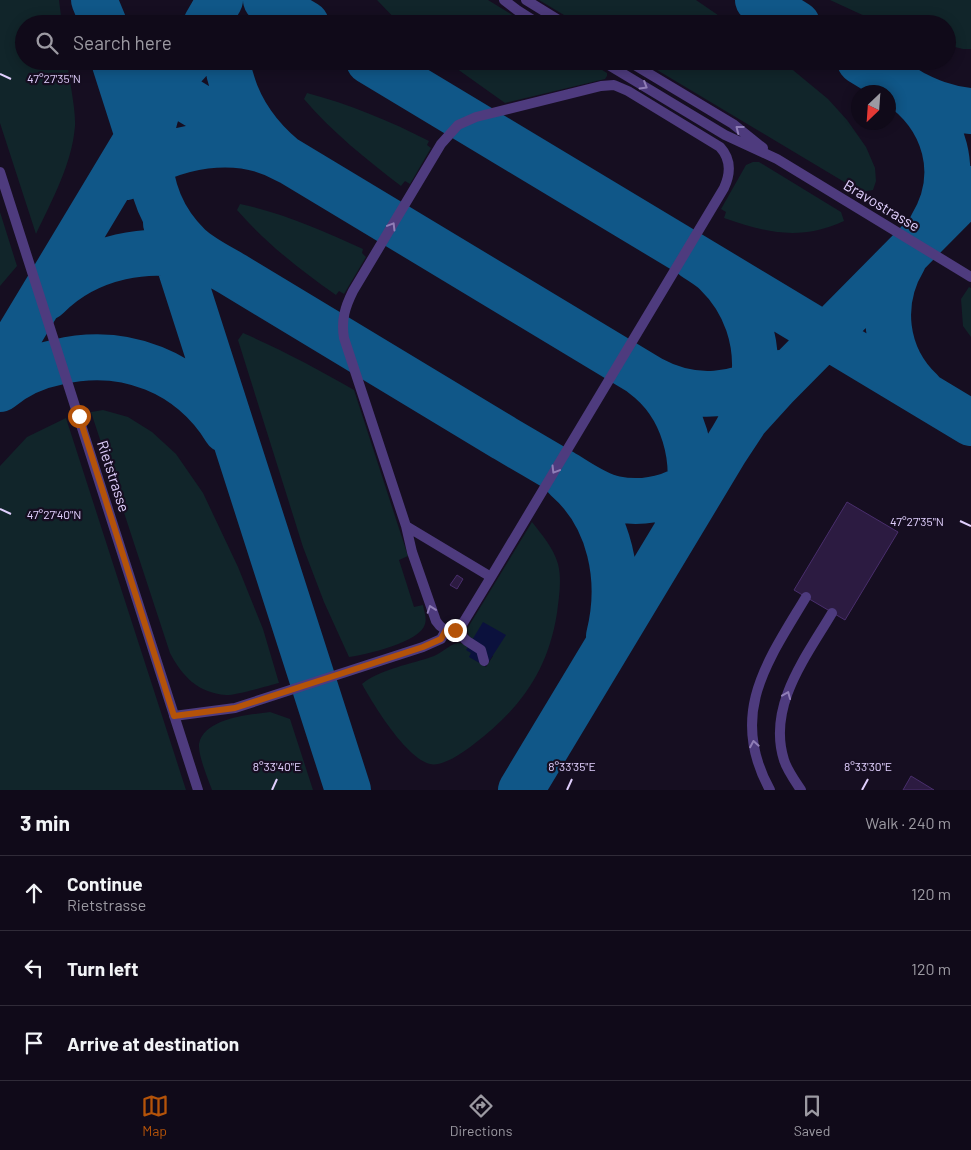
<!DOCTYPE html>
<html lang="en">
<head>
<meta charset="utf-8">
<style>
  body { margin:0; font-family:Barlow,sans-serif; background:#1e1826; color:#f1f3f6 }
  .compass { position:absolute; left:851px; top:85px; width:45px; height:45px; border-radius:50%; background:#100a19; box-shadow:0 2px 12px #0003; rotate:205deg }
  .stop { position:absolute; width:15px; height:15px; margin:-11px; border:4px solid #b45309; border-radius:50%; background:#fff }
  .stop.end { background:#b45309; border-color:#fff; box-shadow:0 1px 5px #0008 }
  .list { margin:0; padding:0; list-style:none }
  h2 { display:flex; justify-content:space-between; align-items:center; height:65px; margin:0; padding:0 20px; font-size:21px }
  h2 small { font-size:16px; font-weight:400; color:#9c9aa2 }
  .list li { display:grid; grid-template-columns:32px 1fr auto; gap:15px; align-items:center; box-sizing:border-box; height:75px; padding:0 20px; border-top:1px solid #302b38 }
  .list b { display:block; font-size:19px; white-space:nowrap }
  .list p { margin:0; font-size:16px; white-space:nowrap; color:#9c9aa2 }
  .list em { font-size:16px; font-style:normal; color:#9c9aa2 }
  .icon { flex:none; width:28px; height:28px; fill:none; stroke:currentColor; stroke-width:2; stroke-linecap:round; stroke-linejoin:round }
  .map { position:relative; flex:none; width:971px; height:790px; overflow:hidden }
  .search { position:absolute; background:#100a19; box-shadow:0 2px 12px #0003; left:15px; right:15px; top:15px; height:55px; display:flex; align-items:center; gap:12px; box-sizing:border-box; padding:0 18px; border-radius:28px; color:#9c9aa2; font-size:19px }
  .sheet { height:290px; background:#100a19 }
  nav { display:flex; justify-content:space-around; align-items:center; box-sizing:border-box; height:70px; border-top:1px solid #302b38; background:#100a19; font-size:14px; color:#9c9aa2 }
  nav a { display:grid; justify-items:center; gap:2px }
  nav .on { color:#b45309 }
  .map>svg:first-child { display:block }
</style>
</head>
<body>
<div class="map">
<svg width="971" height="790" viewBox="0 0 971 790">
  <rect width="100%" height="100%" fill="#160e21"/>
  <!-- green -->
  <path fill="#11252a" d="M 0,0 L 59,0 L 62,24 L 24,24 L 24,61 L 67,61 C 69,79 76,110 75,126 C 72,164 52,200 36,234 L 0,123 Z
    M 377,0 L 488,0 L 527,24 L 400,24 Z
    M 539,0 L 696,0 L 731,24 L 579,24 Z
    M 830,0 L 971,0 L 971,49 L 963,49 L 947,45 L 947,24 L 882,24 Z
    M 446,61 L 588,61 L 607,73 L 607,76 L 605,79 L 505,103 Z
    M 642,61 L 782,61 L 828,99 L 847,120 L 866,147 L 875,168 L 876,181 L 873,190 L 861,192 Z
    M 307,93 C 349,104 390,121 429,141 L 427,145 L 431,148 L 410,184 L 405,181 L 401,186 C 366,159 333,133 304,99 Z
    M 753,162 L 759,162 L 841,212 L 844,221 C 800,241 767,233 724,218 L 726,212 L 721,209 L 746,165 Z
    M 240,204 C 283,213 323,231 363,249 L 362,253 L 366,257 L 344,294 L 339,291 L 336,295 C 300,270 266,243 237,210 Z
    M 0,212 L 17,266 L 0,286 Z
    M 969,287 L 971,288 L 971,337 L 963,326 L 961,299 Z
    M 243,333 C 282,350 318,369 354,390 L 408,556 L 399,560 L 414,607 L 423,605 C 424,611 427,618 425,624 C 421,642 365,655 349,657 L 324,602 L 303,547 L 238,340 Z
    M 103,410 L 128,417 L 152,432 L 176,454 L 203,493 L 238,567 L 263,629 L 279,683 C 267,686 237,695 226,695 C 198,693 182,676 170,653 L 91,412 Z
    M 66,418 L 186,790 L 0,790 L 0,466 L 27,437 Z
    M 532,522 C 542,535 553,547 558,564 C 562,580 559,597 557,613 C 548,671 520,709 474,744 C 464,752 443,767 430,764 C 406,758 373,704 362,684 C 380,669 412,664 434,656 C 442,653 450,644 458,643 C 466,643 472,650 477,655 L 475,660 L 486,667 L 493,656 L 469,636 L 467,629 Z
    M 270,712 L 290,719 L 313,790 L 212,790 C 208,779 198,755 199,744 C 204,718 249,715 270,712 Z"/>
  <!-- water -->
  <path fill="#0b113d" d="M 483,622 L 506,635 L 488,663 L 485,666 L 469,657 L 471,653 L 466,650 Z"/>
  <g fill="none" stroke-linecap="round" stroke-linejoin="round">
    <!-- taxiway -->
    <path stroke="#105788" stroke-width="46" d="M 94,0 L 104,24
      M 266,0 L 306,24
      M 758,0 L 797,24
      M 206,24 L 220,0
      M 114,61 L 146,161
      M 189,61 C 137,113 136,195 189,246 C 202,258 219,266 234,275 C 324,330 414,384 504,438 C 523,449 543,461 562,472 C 579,482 596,495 615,499 C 651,506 688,494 713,467 C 721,458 727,447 733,437 C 743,420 752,403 754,382 C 759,342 746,302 716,273 C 710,267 701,262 694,257
      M 227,61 C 233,100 254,133 284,158 L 651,379 C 695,403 737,396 779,373
      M 369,61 L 971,423
      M 860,61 L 924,100
      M 142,71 L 161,84 L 262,145
      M 897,84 C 946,117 963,175 931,227
      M 905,89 C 927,101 946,109 971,111
      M 126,177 C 172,145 237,131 288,161
      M 166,223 L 348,790
      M 904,259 C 878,302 884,356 921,391
      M 47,297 C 86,257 152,242 204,261
      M 0,367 L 149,119
      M 643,375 C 684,405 699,461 686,509
      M 0,389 C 17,375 37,366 58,362 C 125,346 190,372 226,430
      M 566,478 C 611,517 623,580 609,636
      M 521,790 L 725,451 L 746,419 L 776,386 L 971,189"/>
  </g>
  <!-- building -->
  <path fill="#2c1b41" stroke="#492e6c" d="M 847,502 L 898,532 L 845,620 L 794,590 Z
    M 457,575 L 463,579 L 457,589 L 450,585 Z
    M 911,776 L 934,790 L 903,790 Z"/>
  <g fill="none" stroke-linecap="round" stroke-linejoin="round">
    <!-- lane -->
    <path stroke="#4e3b7e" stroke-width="10" d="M 504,0 L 517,10 L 539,24
      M 526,0 L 565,24
      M 602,61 L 725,135 L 777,159 L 971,277
      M 628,61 L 733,124 L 763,148
      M 614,85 L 628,91 L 720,147 C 731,159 731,173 724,188 L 491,577 L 406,526 L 344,338 C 341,320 345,307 353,291 L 441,144 L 458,125 L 476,117 L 601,86 Z
      M 0,172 L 198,790
      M 406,526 L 412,552 L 436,621 C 442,630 449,633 460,628 L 491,577
      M 455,630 L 467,641 L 481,650 L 484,661
      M 174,716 L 235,708 L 423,647 L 441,639 L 446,630
      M 770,790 C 728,714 767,662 806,597
      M 801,790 C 795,781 787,770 784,760 C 767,706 806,657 832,613"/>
  </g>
  <!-- one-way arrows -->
  <defs><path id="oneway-chevron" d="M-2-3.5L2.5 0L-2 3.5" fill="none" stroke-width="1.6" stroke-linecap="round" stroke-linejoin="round" transform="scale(1.25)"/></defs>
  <g stroke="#907eb7">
    <use href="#oneway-chevron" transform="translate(644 86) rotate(31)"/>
    <use href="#oneway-chevron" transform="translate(739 129) rotate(-142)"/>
    <use href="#oneway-chevron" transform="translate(392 226) rotate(-59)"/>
    <use href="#oneway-chevron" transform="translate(555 470) rotate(121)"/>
    <use href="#oneway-chevron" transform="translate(431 609) rotate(-109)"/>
    <use href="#oneway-chevron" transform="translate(787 695) rotate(-68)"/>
    <use href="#oneway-chevron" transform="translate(754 744) rotate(-100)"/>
  </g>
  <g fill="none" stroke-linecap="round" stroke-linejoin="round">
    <!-- route -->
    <path stroke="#b45309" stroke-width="6" d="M 79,416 L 174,716 L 235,708 L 423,647 L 441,639 L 446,630 L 455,630"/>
  </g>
  <!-- ticks -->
  <path fill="none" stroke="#e0cffd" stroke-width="2" d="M 0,74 L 11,79M 0,509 L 11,514M 960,521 L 971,526M 272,790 L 277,779M 567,790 L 572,779M 862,790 L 868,779"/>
  <g text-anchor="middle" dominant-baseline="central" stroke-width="4.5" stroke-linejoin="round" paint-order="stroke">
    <!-- street labels -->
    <g font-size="15" fill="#e0cffd" stroke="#160e21">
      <text transform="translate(882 205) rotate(31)">Bravostrasse</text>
      <text transform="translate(114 476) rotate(72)">Rietstrasse</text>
    </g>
  </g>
  <g font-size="12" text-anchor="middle" fill="#e0cffd" stroke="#160e21" stroke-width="4.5" stroke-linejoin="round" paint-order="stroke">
    <text x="54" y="83">47°27'35"N</text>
    <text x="54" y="519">47°27'40"N</text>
    <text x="917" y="526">47°27'35"N</text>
    <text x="277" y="771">8°33'40"E</text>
    <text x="572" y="771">8°33'35"E</text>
    <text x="868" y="771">8°33'30"E</text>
  </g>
</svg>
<svg class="compass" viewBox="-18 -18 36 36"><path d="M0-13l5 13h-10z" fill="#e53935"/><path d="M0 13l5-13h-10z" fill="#9c9aa2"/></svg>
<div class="stop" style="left:79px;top:416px"></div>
<div class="stop end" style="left:455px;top:630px"></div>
<div class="search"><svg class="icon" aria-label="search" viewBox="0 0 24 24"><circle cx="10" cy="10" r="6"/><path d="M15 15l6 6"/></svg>Search here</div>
</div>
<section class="sheet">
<h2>3 min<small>Walk · 240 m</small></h2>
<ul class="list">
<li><svg class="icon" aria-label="ahead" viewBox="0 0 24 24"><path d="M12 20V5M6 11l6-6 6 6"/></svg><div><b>Continue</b><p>Rietstrasse</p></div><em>120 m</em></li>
<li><svg class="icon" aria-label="left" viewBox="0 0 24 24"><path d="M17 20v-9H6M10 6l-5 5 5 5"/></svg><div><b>Turn left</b></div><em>120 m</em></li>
<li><svg class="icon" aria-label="arrive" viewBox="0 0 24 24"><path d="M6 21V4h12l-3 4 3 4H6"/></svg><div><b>Arrive at destination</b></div></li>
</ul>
</section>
<nav>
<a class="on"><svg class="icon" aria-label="map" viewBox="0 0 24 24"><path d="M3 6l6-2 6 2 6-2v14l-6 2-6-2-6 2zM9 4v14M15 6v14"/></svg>Map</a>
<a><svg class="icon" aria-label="directions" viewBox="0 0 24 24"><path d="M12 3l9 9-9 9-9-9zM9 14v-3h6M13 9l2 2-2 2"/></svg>Directions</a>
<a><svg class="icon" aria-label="saved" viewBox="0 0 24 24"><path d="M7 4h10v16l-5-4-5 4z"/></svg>Saved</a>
</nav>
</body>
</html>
